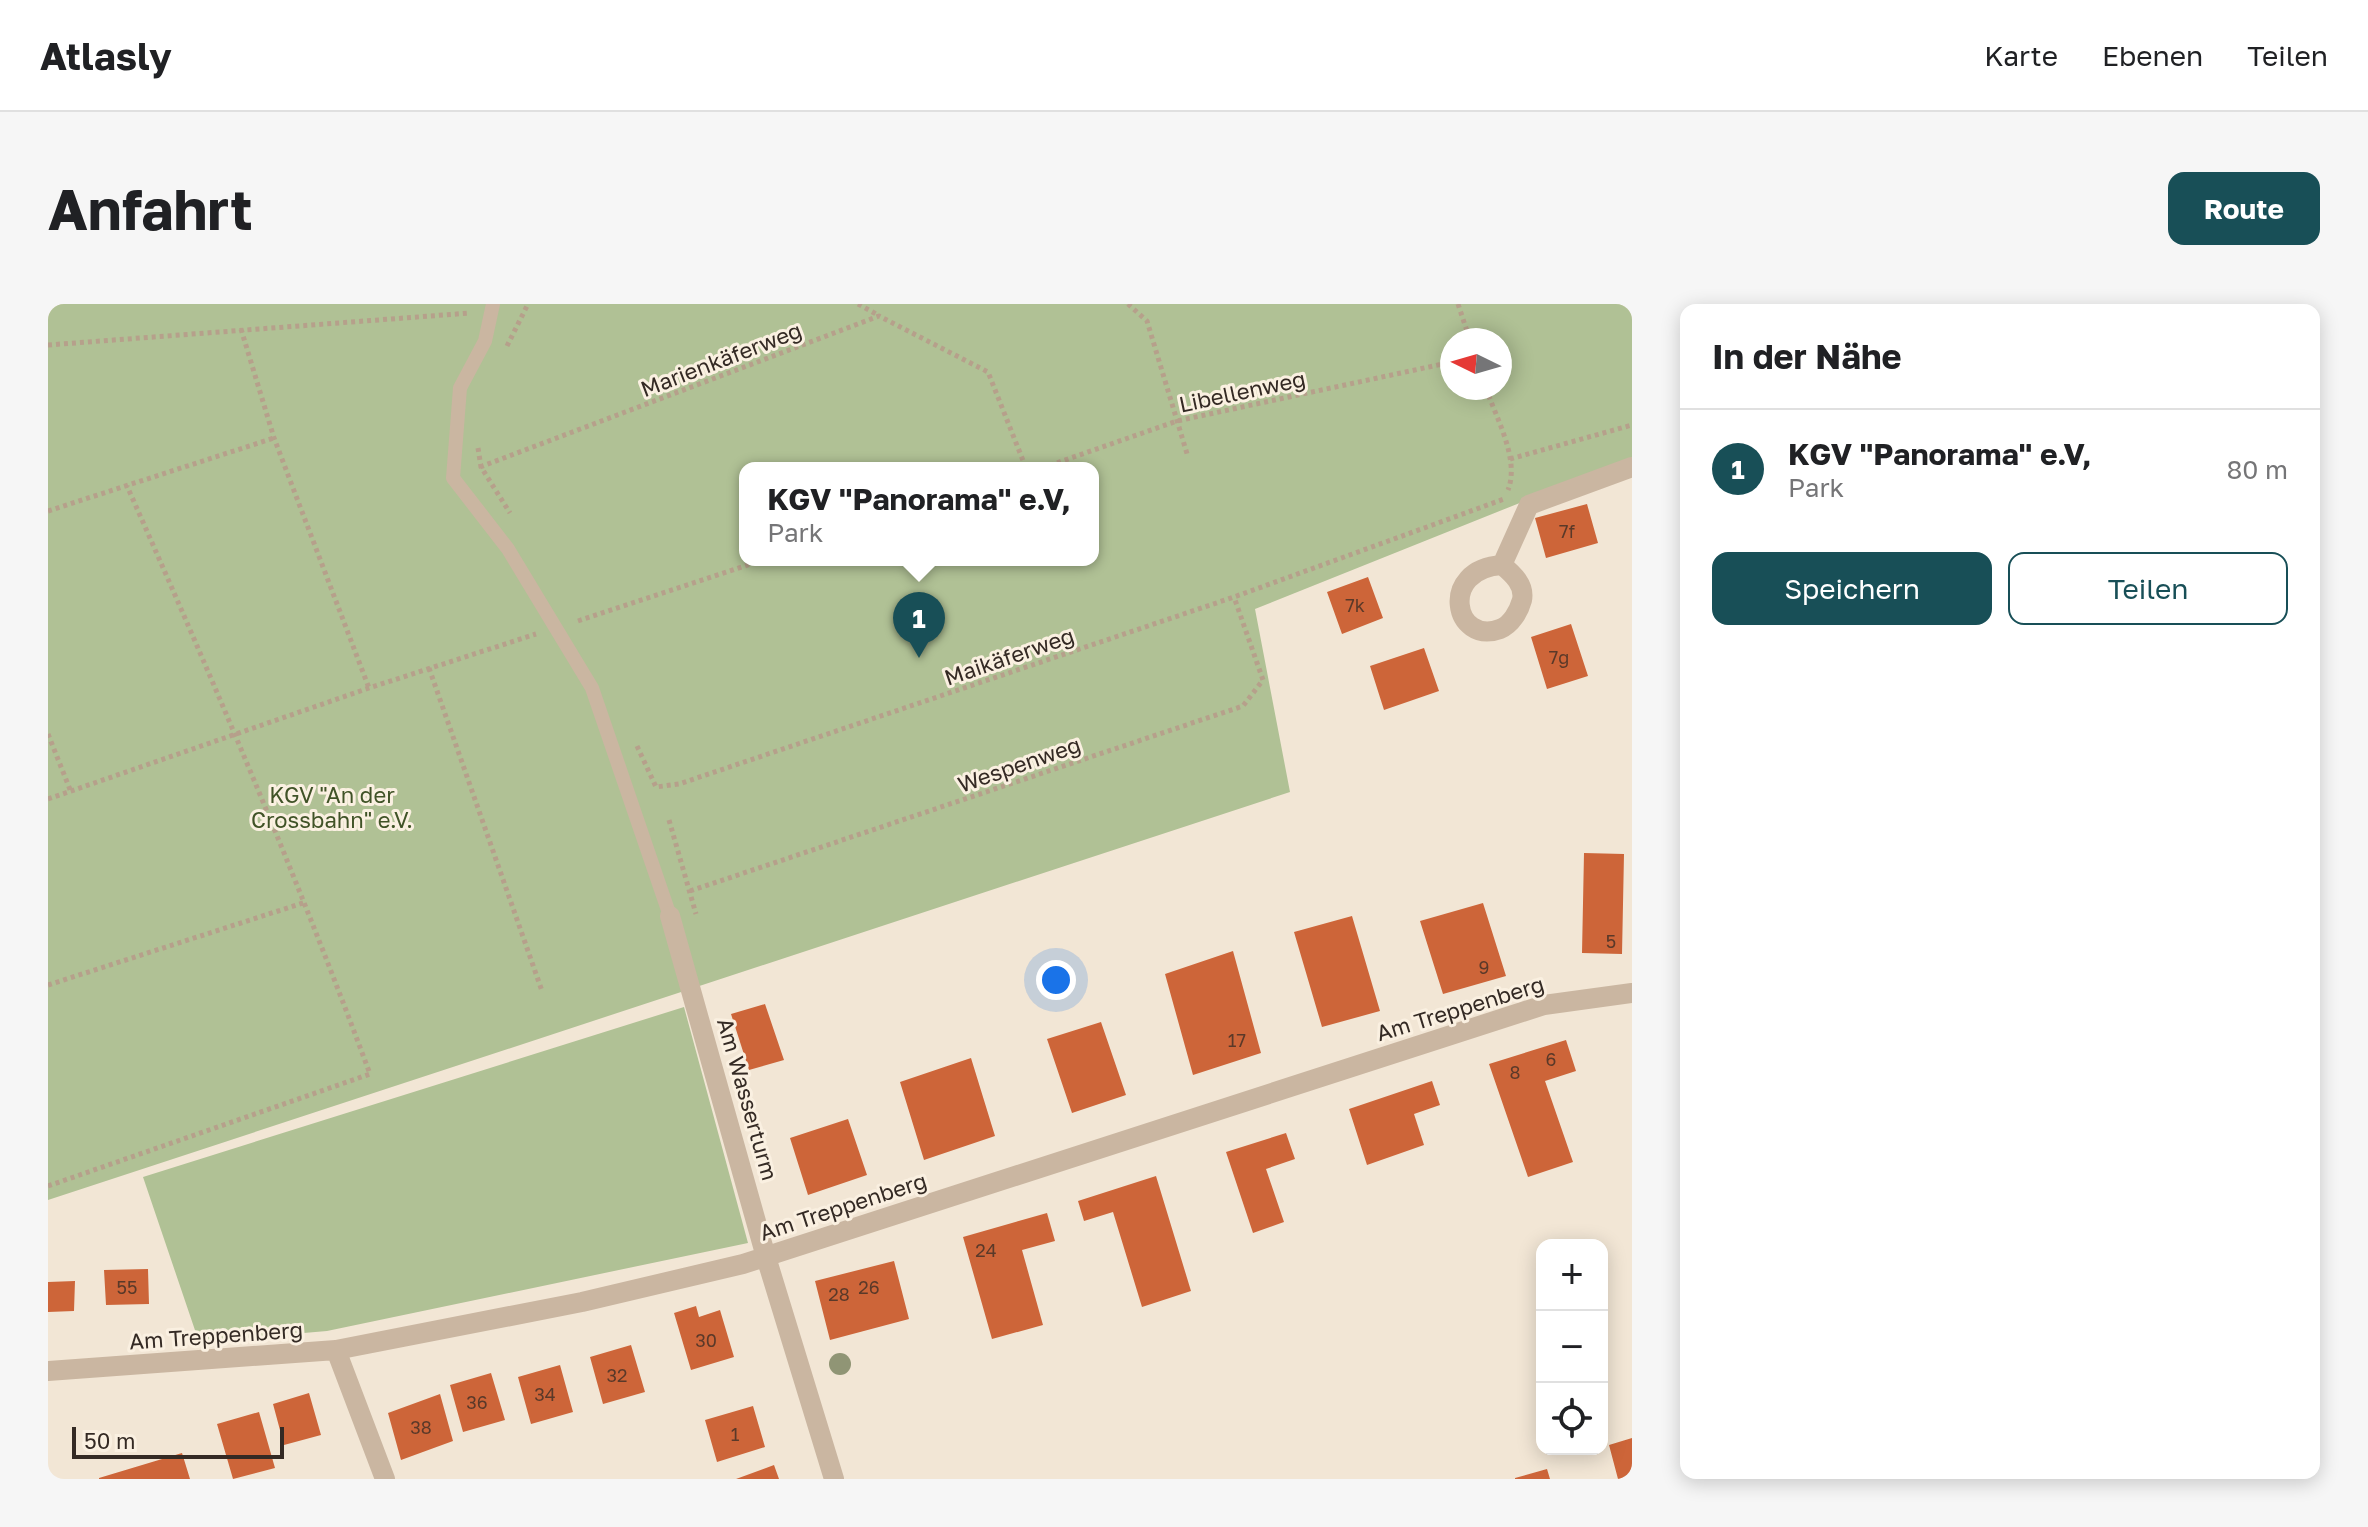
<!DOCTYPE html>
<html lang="de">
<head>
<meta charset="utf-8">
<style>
  body { margin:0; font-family:"Golos Text",sans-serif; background:#f6f6f6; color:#202124 }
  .controls { position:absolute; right:24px; bottom:24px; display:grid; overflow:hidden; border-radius:16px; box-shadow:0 4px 20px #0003 }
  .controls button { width:72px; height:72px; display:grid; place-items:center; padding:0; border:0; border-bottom:2px solid #e0e0e0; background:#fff; color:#202124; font:40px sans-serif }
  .compass { position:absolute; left:1392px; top:24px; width:72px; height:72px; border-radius:50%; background:#fff; box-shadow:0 4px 20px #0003; rotate:275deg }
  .scale { position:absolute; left:24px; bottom:20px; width:212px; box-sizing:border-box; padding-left:8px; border:4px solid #342a24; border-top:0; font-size:22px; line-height:28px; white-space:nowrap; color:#342a24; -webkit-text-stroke:6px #faf0e1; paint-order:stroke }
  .you { position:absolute; left:1008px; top:676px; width:28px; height:28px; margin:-20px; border:6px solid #fff; border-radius:50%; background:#1a73e8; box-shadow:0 0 0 12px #1a73e833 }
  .badge { display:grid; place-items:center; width:52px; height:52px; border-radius:50%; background:#184f57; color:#fff; font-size:26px; font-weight:700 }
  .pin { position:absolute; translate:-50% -66px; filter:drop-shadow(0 2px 4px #0008) }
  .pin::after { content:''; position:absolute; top:42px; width:28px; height:24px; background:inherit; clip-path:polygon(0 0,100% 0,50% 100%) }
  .popup { position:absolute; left:691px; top:158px; width:360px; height:104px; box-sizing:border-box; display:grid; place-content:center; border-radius:16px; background:#fff; filter:drop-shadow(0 2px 6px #0005); font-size:26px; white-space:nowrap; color:#757577 }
  .popup b { font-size:30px; color:#202124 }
  .popup::after { content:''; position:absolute; left:50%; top:100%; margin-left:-16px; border:16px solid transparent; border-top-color:#fff }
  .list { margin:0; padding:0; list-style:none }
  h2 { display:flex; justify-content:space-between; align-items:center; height:104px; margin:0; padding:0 32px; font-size:34px }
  h2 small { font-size:26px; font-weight:400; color:#757577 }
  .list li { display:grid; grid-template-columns:52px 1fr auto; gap:24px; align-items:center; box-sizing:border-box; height:120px; padding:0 32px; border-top:2px solid #e0e0e0 }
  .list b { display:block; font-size:30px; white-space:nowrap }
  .list p { margin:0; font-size:26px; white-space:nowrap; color:#757577 }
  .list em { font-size:26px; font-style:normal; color:#757577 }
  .actions { display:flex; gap:16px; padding:24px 32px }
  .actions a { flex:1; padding:18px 0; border:2px solid #184f57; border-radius:16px; text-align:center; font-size:28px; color:#184f57 }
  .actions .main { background:#184f57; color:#fff }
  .icon { flex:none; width:44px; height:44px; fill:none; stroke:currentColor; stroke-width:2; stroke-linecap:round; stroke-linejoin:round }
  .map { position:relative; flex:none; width:1584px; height:1175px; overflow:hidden; border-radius:16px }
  header { display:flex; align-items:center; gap:48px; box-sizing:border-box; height:112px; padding:0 40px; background:#fff; border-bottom:2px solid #e0e0e0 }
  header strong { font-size:38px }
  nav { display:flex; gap:44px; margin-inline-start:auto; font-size:28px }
  .intro { display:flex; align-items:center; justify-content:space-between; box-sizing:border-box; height:192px; padding:0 48px }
  h1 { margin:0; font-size:56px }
  .button { padding:20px 36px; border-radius:16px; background:#184f57; color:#fff; font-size:28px; font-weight:700 }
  main { display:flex; gap:48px; padding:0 48px }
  aside { flex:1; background:#fff; border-radius:16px; box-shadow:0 4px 20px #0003 }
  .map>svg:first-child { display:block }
</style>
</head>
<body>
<header>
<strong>Atlasly</strong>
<nav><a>Karte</a><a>Ebenen</a><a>Teilen</a></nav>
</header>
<div class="intro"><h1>Anfahrt</h1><a class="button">Route</a></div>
<main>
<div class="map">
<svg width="1584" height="1175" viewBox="0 0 1584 1175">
  <rect width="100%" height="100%" fill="#f2e6d5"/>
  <!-- green -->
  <path fill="#b0c195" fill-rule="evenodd" d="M 0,0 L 1584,0 L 1584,154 L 1207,305 L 1242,488 L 0,896 ZM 1404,36 L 1452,36 L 1452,84 L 1404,84 ZM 697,164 L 1045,164 L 1045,256 L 697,256 Z
    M 636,703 L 700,939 L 279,1027 L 151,1038 L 95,873 Z"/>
  <!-- building -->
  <path fill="#cd6539" d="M 1539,200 L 1550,239 L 1498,254 L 1487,214 Z
    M 1320,273 L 1335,314 L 1294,330 L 1279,288 Z
    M 1523,320 L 1540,372 L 1499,385 L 1483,333 Z
    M 1376,344 L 1391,387 L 1336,406 L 1322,362 Z
    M 1536,549 L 1576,550 L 1574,650 L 1534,649 Z
    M 1435,599 L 1458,672 L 1395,690 L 1372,617 Z
    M 1304,612 L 1332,707 L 1274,723 L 1246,628 Z
    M 1185,647 L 1213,749 L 1145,771 L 1117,670 Z
    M 717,700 L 736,756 L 701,766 L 683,710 Z
    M 1053,718 L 1078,791 L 1024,809 L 999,735 Z
    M 1518,736 L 1528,767 L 1497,777 L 1525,858 L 1480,873 L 1441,760 Z
    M 923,754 L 947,832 L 876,856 L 852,778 Z
    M 1384,777 L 1392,801 L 1366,810 L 1376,841 L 1319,861 L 1301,805 Z
    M 800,815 L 819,871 L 760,891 L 742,834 Z
    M 1238,829 L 1247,855 L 1218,865 L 1236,918 L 1205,929 L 1178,848 Z
    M 1108,872 L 1143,987 L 1094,1003 L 1065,908 L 1036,917 L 1030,897 Z
    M 999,909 L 1007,937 L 974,946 L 995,1021 L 944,1035 L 915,933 Z
    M 846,957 L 861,1015 L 782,1036 L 767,977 Z
    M 100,965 L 101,1000 L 58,1001 L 56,966 Z
    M 27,977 L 26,1007 L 0,1008 L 0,978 Z
    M 648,1002 L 651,1013 L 672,1006 L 686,1053 L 643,1066 L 626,1009 Z
    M 583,1041 L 597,1088 L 555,1100 L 542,1053 Z
    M 512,1061 L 525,1108 L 483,1120 L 470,1073 Z
    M 443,1069 L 457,1116 L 415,1128 L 402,1081 Z
    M 261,1089 L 273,1131 L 236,1141 L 225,1100 Z
    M 392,1090 L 405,1137 L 353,1156 L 340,1109 Z
    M 705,1102 L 717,1143 L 669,1158 L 657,1116 Z
    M 211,1108 L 227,1164 L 185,1175 L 169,1120 Z
    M 1584,1134 L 1584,1175 L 1570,1175 L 1561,1141 Z
    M 134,1149 L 142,1175 L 51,1175 L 51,1174 Z
    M 726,1161 L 731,1175 L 688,1175 Z
    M 1499,1165 L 1502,1175 L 1467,1175 L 1467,1174 Z"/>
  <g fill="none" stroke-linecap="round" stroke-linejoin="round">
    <!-- path -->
    <path stroke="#b6a08b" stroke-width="5" stroke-dasharray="4 4" stroke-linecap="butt" d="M 810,0 L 830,11
      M 1080,0 L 1099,17 L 1140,153
      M 1410,0 L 1422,36
      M 193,25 L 226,134 L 321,384
      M 0,41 L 422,9
      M 459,42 L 480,0
      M 1438,84 C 1448,114 1472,155 1460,186
      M 430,144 L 433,163 L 462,209
      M 1462,155 L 1584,121
      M 432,163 L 831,12 L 940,68 L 978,164
      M 994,164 L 1129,117 L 1404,58
      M 0,207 L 226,134
      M 530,317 L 715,256
      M 381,364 L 494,687
      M 0,430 L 23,488
      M 589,442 L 608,483 L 631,480 L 1186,293 L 1456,195
      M 0,495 L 321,384 L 488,330
      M 621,516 L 648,610
      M 642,587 L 1195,402 L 1215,376 L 1186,293
      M 0,681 L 258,598
      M 0,882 L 322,770 C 248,570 165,376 79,182"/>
    <!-- lane -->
    <path stroke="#cab6a1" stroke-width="14" d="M 445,0 L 437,37 L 412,84 L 405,174 L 460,245 L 544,384 L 622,612"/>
    <!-- street -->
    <path stroke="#cab6a1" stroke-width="20" d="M 1454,261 C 1465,270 1477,281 1474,296 C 1471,307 1463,321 1452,325 C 1406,342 1390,265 1454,261 Z
      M 1454,261 L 1481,201 L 1584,163
      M 622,612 L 718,953 L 786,1175
      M 288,1046 L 337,1175
      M 0,1067 L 288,1046 L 534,998 L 695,960 L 1496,701 L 1584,689"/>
  </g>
  <!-- trees -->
  <circle fill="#909575" cx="792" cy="1060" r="11"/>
  <g text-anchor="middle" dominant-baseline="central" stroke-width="6" stroke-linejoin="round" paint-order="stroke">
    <!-- number labels -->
    <g font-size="18" fill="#5a3929">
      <text x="1519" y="227">7f</text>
      <text x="1307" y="301">7k</text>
      <text x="1511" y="353">7g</text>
      <text x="1563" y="637">5</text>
      <text x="1436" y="663">9</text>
      <text x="1189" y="736">17</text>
      <text x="1503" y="755">6</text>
      <text x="1467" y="768">8</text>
      <text x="938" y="946">24</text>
      <text x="79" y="983">55</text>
      <text x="821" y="983">26</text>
      <text x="791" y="990">28</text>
      <text x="658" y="1036">30</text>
      <text x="569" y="1071">32</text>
      <text x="497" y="1090">34</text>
      <text x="429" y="1098">36</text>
      <text x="373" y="1123">38</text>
      <text x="687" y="1130">1</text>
    </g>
    <!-- street labels -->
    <g font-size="22" fill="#342a24" stroke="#faf0e1">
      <text transform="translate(673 55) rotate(-21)">Marienkäferweg</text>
      <text transform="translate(1194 87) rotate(-12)">Libellenweg</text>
      <text transform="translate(961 352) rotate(-19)">Maikäferweg</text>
      <text transform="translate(971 460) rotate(-19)">Wespenweg</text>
      <text transform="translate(1412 704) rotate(-17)">Am Treppenberg</text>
      <text transform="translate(700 795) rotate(74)">Am Wasserturm</text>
      <text transform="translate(795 902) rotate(-18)">Am Treppenberg</text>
      <text transform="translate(168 1031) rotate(-4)">Am Treppenberg</text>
    </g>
    <!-- park labels -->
    <g font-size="22" fill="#405327" stroke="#faf0e1">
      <text x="284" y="490">KGV "An der<tspan x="284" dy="25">Crossbahn" e.V.</tspan></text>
    </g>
  </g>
</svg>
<div class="controls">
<button>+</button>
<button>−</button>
<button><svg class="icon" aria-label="locate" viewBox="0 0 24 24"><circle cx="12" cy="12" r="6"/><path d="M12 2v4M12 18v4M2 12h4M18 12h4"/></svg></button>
</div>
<svg class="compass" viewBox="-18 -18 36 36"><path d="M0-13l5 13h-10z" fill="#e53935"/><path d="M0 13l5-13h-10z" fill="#757577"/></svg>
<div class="scale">50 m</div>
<div class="you"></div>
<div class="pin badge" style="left:871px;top:354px">1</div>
<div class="popup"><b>KGV &quot;Panorama&quot; e.V,</b>Park</div>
</div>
<aside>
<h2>In der Nähe<small></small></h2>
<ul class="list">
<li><span class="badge">1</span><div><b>KGV &quot;Panorama&quot; e.V,</b><p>Park</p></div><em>80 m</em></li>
</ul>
<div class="actions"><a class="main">Speichern</a><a>Teilen</a></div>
</aside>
</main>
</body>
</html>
